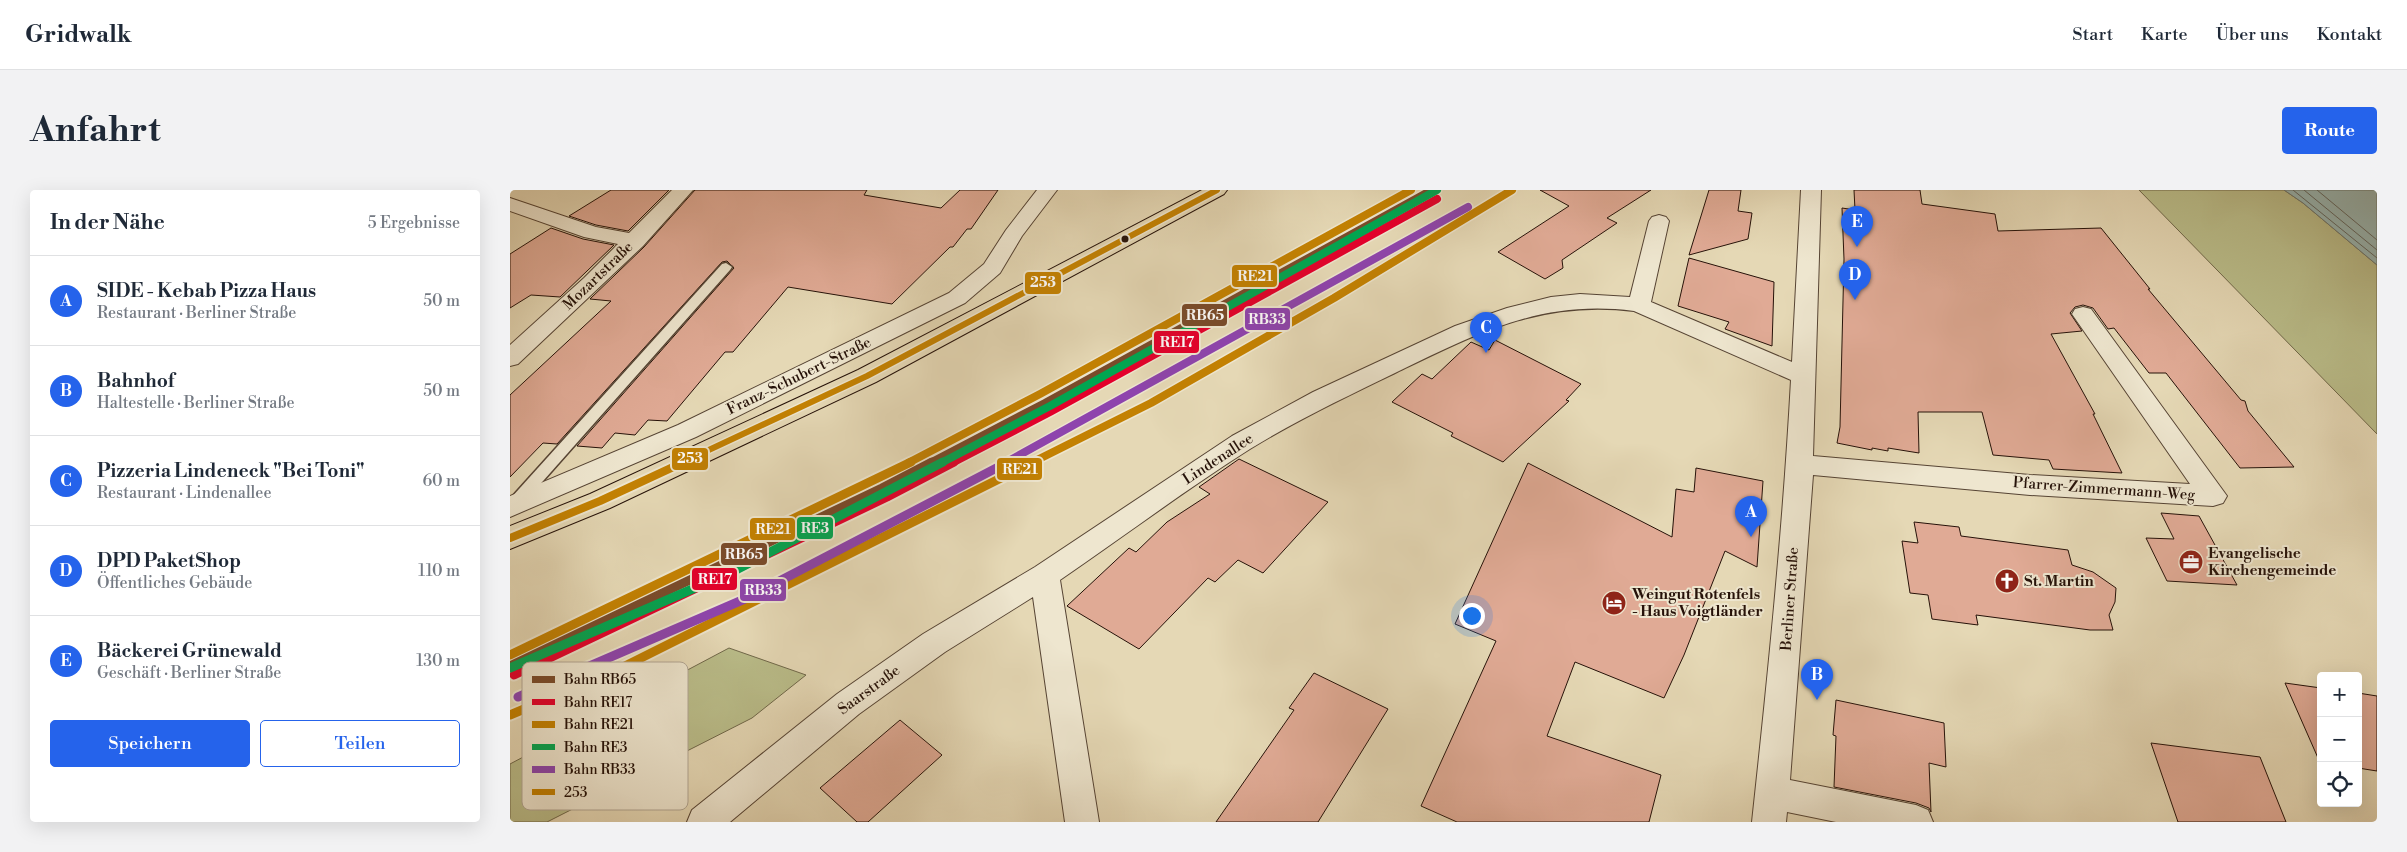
<!DOCTYPE html>
<html lang="de">
<head>
<meta charset="utf-8">
<style>
  body { margin:0; font-family:"Libre Bodoni",serif; background:#f2f2f3; color:#1f2937 }
  .controls { position:absolute; right:15px; bottom:15px; display:grid; overflow:hidden; border-radius:5px; box-shadow:0 5px 20px #0002 }
  .controls button { width:45px; height:45px; display:grid; place-items:center; padding:0; border:0; border-bottom:1px solid #e0e1e3; background:#fff; color:#1f2937; font:25px sans-serif }
  .you { position:absolute; left:961px; top:425px; width:18px; height:18px; margin:-12px; border:4px solid #fff; border-radius:50%; background:#1a73e8; box-shadow:0 0 0 8px #1a73e833 }
  .badge { display:grid; place-items:center; width:32px; height:32px; border-radius:50%; background:#2563eb; color:#fff; font-size:16px; font-weight:700 }
  .pin { position:absolute; translate:-50% -41px; filter:drop-shadow(0 1px 2px #0008) }
  .pin::after { content:''; position:absolute; top:26px; width:18px; height:15px; background:inherit; clip-path:polygon(0 0,100% 0,50% 100%) }
  .list { margin:0; padding:0; list-style:none }
  h2 { display:flex; justify-content:space-between; align-items:center; height:65px; margin:0; padding:0 20px; font-size:21px }
  h2 small { font-size:16px; font-weight:400; color:#747a83 }
  .list li { display:grid; grid-template-columns:32px 1fr auto; gap:15px; align-items:center; box-sizing:border-box; height:90px; padding:0 20px; border-top:1px solid #e0e1e3 }
  .list b { display:block; font-size:19px; white-space:nowrap }
  .list p { margin:0; font-size:16px; white-space:nowrap; color:#747a83 }
  .list em { font-size:16px; font-style:normal; color:#747a83 }
  .actions { display:flex; gap:10px; padding:15px 20px }
  .actions a { flex:1; padding:11px 0; border:1px solid #2563eb; border-radius:5px; text-align:center; font-size:18px; color:#2563eb }
  .actions .main { background:#2563eb; color:#fff }
  .icon { flex:none; width:28px; height:28px; fill:none; stroke:currentColor; stroke-width:2; stroke-linecap:round; stroke-linejoin:round }
  .map { position:relative; flex:none; width:1867px; height:632px; overflow:hidden; border-radius:5px }
  header { display:flex; align-items:center; gap:30px; box-sizing:border-box; height:70px; padding:0 25px; background:#fff; border-bottom:1px solid #e0e1e3 }
  header strong { font-size:24px }
  nav { display:flex; gap:28px; margin-inline-start:auto; font-size:18px }
  .intro { display:flex; align-items:center; justify-content:space-between; box-sizing:border-box; height:120px; padding:0 30px }
  h1 { margin:0; font-size:35px }
  .button { padding:12px 22px; border-radius:5px; background:#2563eb; color:#fff; font-size:18px; font-weight:700 }
  main { display:flex; gap:30px; padding:0 30px }
  aside { flex:1; background:#fff; border-radius:5px; box-shadow:0 5px 20px #0002 }
  .map>svg:first-child { display:block }
</style>
</head>
<body>
<header>
<strong>Gridwalk</strong>
<nav><a>Start</a><a>Karte</a><a>Über uns</a><a>Kontakt</a></nav>
</header>
<div class="intro"><h1>Anfahrt</h1><a class="button">Route</a></div>
<main>
<aside>
<h2>In der Nähe<small>5 Ergebnisse</small></h2>
<ul class="list">
<li><span class="badge">A</span><div><b>SIDE - Kebab Pizza Haus</b><p>Restaurant · Berliner Straße</p></div><em>50 m</em></li>
<li><span class="badge">B</span><div><b>Bahnhof</b><p>Haltestelle · Berliner Straße</p></div><em>50 m</em></li>
<li><span class="badge">C</span><div><b>Pizzeria Lindeneck &quot;Bei Toni&quot;</b><p>Restaurant · Lindenallee</p></div><em>60 m</em></li>
<li><span class="badge">D</span><div><b>DPD PaketShop</b><p>Öffentliches Gebäude</p></div><em>110 m</em></li>
<li><span class="badge">E</span><div><b>Bäckerei Grünewald</b><p>Geschäft · Berliner Straße</p></div><em>130 m</em></li>
</ul>
<div class="actions"><a class="main">Speichern</a><a>Teilen</a></div>
</aside>
<div class="map">
<svg width="1867" height="632" viewBox="0 0 1867 632">
  <rect width="100%" height="100%" fill="#e5d8b5"/>
  <filter id="stains"><feTurbulence type="fractalNoise" baseFrequency=".004" numOctaves="4"/><feColorMatrix values="0 0 0 0 .2 0 0 0 0 .09 0 0 0 0 .02 0 0 0 .5 -.17"/></filter>
  <radialGradient id="worn" r=".72"><stop offset=".6" stop-color="#630" stop-opacity="0"/><stop offset="1" stop-color="#630" stop-opacity=".3"/></radialGradient>
  <!-- green -->
  <path fill="#babd8a" stroke="#70684a" d="M 1629,0 L 1774,0 L 1793,13 L 1867,75 L 1867,244 Z
    M 219,458 L 296,485 L 242,528 L 37,632 L 0,632 L 0,574 Z"/>
  <!-- water -->
  <path fill="#98b8b6" stroke="#6a7671" d="M 1774,0 L 1867,0 L 1867,75 L 1793,13 Z"/>
  <g fill="none" stroke-linecap="round" stroke-linejoin="round">
    <!-- shore -->
    <path stroke="#5f6560" stroke-width="1" d="M 1783,0 L 1867,68
      M 1794,0 L 1867,60
      M 1807,0 L 1867,50"/>
  </g>
  <!-- building -->
  <path fill="#e0aa95" stroke="#261209" d="M 101,0 L 159,0 L 118,41 L 86,35 L 59,26 Z
    M 185,0 L 357,0 L 354,5 L 431,18 L 450,0 L 488,0 L 461,39 L 457,39 L 443,57 L 440,57 L 382,114 L 278,97 L 223,162 L 215,162 L 157,231 L 138,230 L 125,245 L 105,243 L 92,258 L 67,256 L 224,78 L 217,71 L 212,72 L 47,254 L 33,253 L 0,287 L 0,205 L 101,111 L 80,109 L 134,57 Z
    M 1030,0 L 1141,0 L 1097,28 L 1107,33 L 1052,70 L 1053,78 L 1035,89 L 988,62 L 1059,16 Z
    M 1199,0 L 1231,0 L 1228,21 L 1242,23 L 1238,49 L 1179,65 Z
    M 1344,0 L 1410,0 L 1412,14 L 1485,24 L 1488,41 L 1591,38 L 1640,99 L 1638,99 L 1731,210 L 1735,211 L 1738,221 L 1784,277 L 1730,278 L 1656,183 L 1639,183 L 1604,138 L 1598,139 L 1583,118 L 1573,115 L 1565,117 L 1560,123 L 1572,141 L 1541,144 L 1585,224 L 1583,224 L 1612,283 L 1543,279 L 1539,270 L 1483,265 L 1472,222 L 1408,222 L 1409,263 L 1378,258 L 1378,261 L 1362,258 L 1362,260 L 1327,253 L 1330,237 L 1334,69 L 1332,18 L 1345,20 Z
    M 41,38 L 73,49 L 104,55 L 50,107 L 21,105 L 0,118 L 0,64 Z
    M 1179,68 L 1264,92 L 1262,156 L 1215,139 L 1219,132 L 1168,116 Z
    M 985,150 L 1071,194 L 1056,210 L 1059,211 L 993,272 L 941,246 L 943,243 L 882,212 L 912,184 L 922,189 L 961,152 L 979,160 Z
    M 729,269 L 818,312 L 753,383 L 728,370 L 705,392 L 698,388 L 629,459 L 557,416 L 619,358 L 626,362 L 657,332 L 700,304 L 689,297 Z
    M 1018,273 L 1162,347 L 1166,299 L 1184,302 L 1186,278 L 1253,291 L 1247,377 L 1215,361 L 1174,465 L 1154,508 L 1065,472 L 1037,546 L 1151,585 L 1139,632 L 947,632 L 911,616 L 986,451 L 945,434 Z
    M 1651,323 L 1689,326 L 1727,395 L 1657,391 L 1636,348 L 1664,349 Z
    M 1404,332 L 1449,337 L 1451,346 L 1558,360 L 1562,375 L 1583,382 L 1606,398 L 1605,412 L 1599,425 L 1603,440 L 1580,440 L 1466,425 L 1468,435 L 1422,429 L 1418,405 L 1400,403 L 1392,351 L 1408,353 Z
    M 804,483 L 878,519 L 808,632 L 706,632 L 784,520 L 779,518 Z
    M 1775,493 L 1811,498 L 1811,571 L 1808,568 Z
    M 1848,503 L 1867,506 L 1867,581 L 1848,578 Z
    M 1326,510 L 1434,533 L 1436,577 L 1419,573 L 1421,622 L 1419,618 L 1406,613 L 1324,597 L 1326,546 L 1323,545 Z
    M 390,530 L 432,565 L 358,632 L 347,632 L 310,598 Z
    M 1641,553 L 1750,567 L 1776,632 L 1668,632 Z"/>
  <g fill="none" stroke-linecap="round" stroke-linejoin="round">
    <defs>
      <path id="lane" d="M 216,73 L 222,77 L 220,80 L 10,317 L 0,317 L 0,309 L 212,74 Z"/>
      <path id="street" d="M 162,0 L 183,0 L 133,56 L 8,174 L 0,176 L 0,155 L 74,88 L 108,54 L 74,47 L 0,21 L 0,8 L 86,37 L 119,43 Z
        M 527,0 L 547,0 L 512,46 L 490,83 L 455,113 L 186,247 L 0,327 L 0,306 L 168,235 L 439,103 L 474,74 L 496,40 Z
        M 1291,0 L 1311,0 L 1303,266 L 1520,285 L 1680,294 L 1562,124 L 1565,119 L 1573,117 L 1581,119 L 1717,306 L 1713,313 L 1703,316 L 1520,305 L 1303,285 L 1280,590 L 1406,615 L 1418,620 L 1423,632 L 1326,632 L 1277,622 L 1276,632 L 1242,632 C 1258,485 1273,338 1281,190 L 1124,121 C 1032,109 968,143 887,182 C 838,206 787,230 740,259 C 675,300 613,347 550,390 L 589,632 L 555,632 L 523,407 L 435,462 L 349,524 L 220,632 L 177,632 L 182,620 L 327,504 L 413,444 L 525,377 L 722,246 L 803,202 L 945,136 L 997,118 L 1041,107 L 1070,104 L 1120,107 L 1139,31 L 1142,27 L 1149,25 L 1156,27 L 1159,31 L 1141,112 L 1282,172 Z"/>
      <path id="primary" d="M 692,0 L 717,0 L 714,4 L 366,192 L 100,318 L 0,359 L 0,336 L 80,304 L 348,180 Z"/>
    </defs>
    <!-- lane casing -->
    <use href="#lane" stroke="#564434" stroke-width="3"/>
    <!-- street casing -->
    <use href="#street" stroke="#564434" stroke-width="2"/>
    <!-- primary casing -->
    <use href="#primary" stroke="#261209" stroke-width="2"/>
    <!-- lane -->
    <use href="#lane" fill="#eee6cf" fill-rule="evenodd"/>
    <!-- street -->
    <use href="#street" fill="#eee6cf" fill-rule="evenodd"/>
    <!-- primary -->
    <use href="#primary" fill="#e5d8b5" fill-rule="evenodd"/>
    <defs>
      <path id="rail" d="M 0,469 L 219,372"/>
    </defs>
    <!-- rail casing -->
    <use href="#rail" stroke="#261209" stroke-width="6"/>
    <!-- rail -->
    <use href="#rail" stroke="#eee6cf" stroke-width="4.5" stroke-dasharray="12" stroke-linecap="butt"/>
    <defs>
      <path id="bus-1-far1" d="M 171,273 L 357,186 L 707,0"/>
      <path id="bus-1" d="M 0,348 L 90,311 L 174,272"/>
    </defs>
    <!-- bus-1-far1 casing -->
    <use href="#bus-1-far1" stroke="#eee6cf" stroke-width="9"/>
    <!-- bus-1 casing -->
    <use href="#bus-1" stroke="#eee6cf" stroke-width="12"/>
    <!-- bus-1-far1 -->
    <use href="#bus-1-far1" stroke="#c38102" stroke-width="6"/>
    <!-- bus-1 -->
    <use href="#bus-1" stroke="#c38102" stroke-width="8"/>
    <defs>
      <path id="rail-1-far1" d="M 420,273 L 535,213 L 922,0"/>
      <path id="rail-1" d="M 0,476 L 372,298 L 422,272"/>
      <path id="rail-2-far1" d="M 442,273 L 540,222 L 927,9"/>
      <path id="rail-2" d="M 4,485 L 377,307 L 444,272"/>
      <path id="rail-3-far1" d="M 398,273 L 530,204 L 901,0
        M 521,273 L 641,213 L 824,108 L 1002,0"/>
      <path id="rail-3" d="M 0,465 L 401,272
        M 0,525 L 111,478 L 523,272"/>
      <path id="rail-4-far1" d="M 431,273 L 540,216 L 927,0"/>
      <path id="rail-4" d="M 0,478 L 224,381 L 433,272"/>
      <path id="rail-5-far1" d="M 495,273 L 958,17"/>
      <path id="rail-5" d="M 8,507 L 237,408 L 498,272"/>
    </defs>
    <!-- rail-1-far1 casing -->
    <use href="#rail-1-far1" stroke="#eee6cf" stroke-width="11"/>
    <!-- rail-1 casing -->
    <use href="#rail-1" stroke="#eee6cf" stroke-width="13"/>
    <!-- rail-2-far1 casing -->
    <use href="#rail-2-far1" stroke="#eee6cf" stroke-width="11"/>
    <!-- rail-2 casing -->
    <use href="#rail-2" stroke="#eee6cf" stroke-width="13"/>
    <!-- rail-3-far1 casing -->
    <use href="#rail-3-far1" stroke="#eee6cf" stroke-width="11"/>
    <!-- rail-3 casing -->
    <use href="#rail-3" stroke="#eee6cf" stroke-width="13"/>
    <!-- rail-4-far1 casing -->
    <use href="#rail-4-far1" stroke="#eee6cf" stroke-width="11"/>
    <!-- rail-4 casing -->
    <use href="#rail-4" stroke="#eee6cf" stroke-width="13"/>
    <!-- rail-5-far1 casing -->
    <use href="#rail-5-far1" stroke="#eee6cf" stroke-width="11"/>
    <!-- rail-5 casing -->
    <use href="#rail-5" stroke="#eee6cf" stroke-width="13"/>
    <!-- rail-1-far1 -->
    <use href="#rail-1-far1" stroke="#7a4b2a" stroke-width="8"/>
    <!-- rail-1 -->
    <use href="#rail-1" stroke="#7a4b2a" stroke-width="9"/>
    <!-- rail-2-far1 -->
    <use href="#rail-2-far1" stroke="#e4002b" stroke-width="8"/>
    <!-- rail-2 -->
    <use href="#rail-2" stroke="#e4002b" stroke-width="9"/>
    <!-- rail-3-far1 -->
    <use href="#rail-3-far1" stroke="#c38102" stroke-width="8"/>
    <!-- rail-3 -->
    <use href="#rail-3" stroke="#c38102" stroke-width="9"/>
    <!-- rail-4-far1 -->
    <use href="#rail-4-far1" stroke="#00a651" stroke-width="8"/>
    <!-- rail-4 -->
    <use href="#rail-4" stroke="#00a651" stroke-width="9"/>
    <!-- rail-5-far1 -->
    <use href="#rail-5-far1" stroke="#8e44ad" stroke-width="8"/>
    <!-- rail-5 -->
    <use href="#rail-5" stroke="#8e44ad" stroke-width="9"/>
  </g>
  <!-- icons -->
  <defs>
    <symbol id="office-disc" viewBox="-11 -11 22 22"><circle r="9.5" fill="#8f2418" stroke="#eee6cf"/><path d="M-6-3h4V-5.5h4V-3h4V5H-6ZM-1-4.5V-3h2v-1.5ZM-6 0V1H6V0Z" fill="#fff"/></symbol>
    <symbol id="church-disc" viewBox="-11 -11 22 22"><circle r="9.5" fill="#8f2418" stroke="#eee6cf"/><path d="M-1.2-6h2.4v3.5h3.3v2.4h-3.3V6h-2.4V-.1h-3.3v-2.4h3.3Z" fill="#fff"/></symbol>
    <symbol id="hotel-disc" viewBox="-11 -11 22 22"><circle r="9.5" fill="#8f2418" stroke="#eee6cf"/><path d="M-6-4.5h1.5V1H6V5H4.5V3h-9V5H-6ZM-4 0a1.8 1.8 0 1 1 3.6 0ZM.5 0V-2.5h3Q6-2.5 6 0Z" fill="#fff"/></symbol>
  </defs>
  <g fill-rule="evenodd">
    <use href="#office-disc" x="1667" y="358" width="28" height="28"/>
    <use href="#church-disc" x="1483" y="377" width="28" height="28"/>
    <use href="#hotel-disc" x="1090" y="399" width="28" height="28"/>
  </g>
  <!-- markers -->
  <circle fill="#261209" stroke="#eee6cf" stroke-width="2" cx="615" cy="49" r="4.5"/>
  <g text-anchor="middle" dominant-baseline="central" stroke-width="4" stroke-linejoin="round" paint-order="stroke">
    <!-- street labels -->
    <g font-size="15" fill="#261209" stroke="#eee6cf">
      <text transform="translate(88 86) rotate(-44)">Mozartstraße</text>
      <text transform="translate(289 186) rotate(-26)">Franz-Schubert-Straße</text>
      <text transform="translate(708 269) rotate(-33)">Lindenallee</text>
      <text transform="translate(1594 299) rotate(4)">Pfarrer-Zimmermann-Weg</text>
      <text transform="translate(1280 409) rotate(-86)">Berliner Straße</text>
      <text transform="translate(359 500) rotate(-36)">Saarstraße</text>
    </g>
    <!-- poi labels -->
    <g font-size="15" font-weight="bold" fill="#261209" stroke="#eee6cf" text-anchor="start">
      <text x="1698" y="363">Evangelische<tspan x="1698" dy="17">Kirchengemeinde</tspan></text>
      <text x="1514" y="391">St. Martin</text>
      <text x="1122" y="404">Weingut Rotenfels<tspan x="1122" dy="17">- Haus Voigtländer</tspan></text>
    </g>
  </g>
  <!-- legend -->
  <rect x="12" y="472" width="166" height="148" rx="8" fill="#eee6cf" stroke="#b2a694" stroke-width="1"/>
  <rect x="22" y="486" width="23" height="7" fill="#7a4b2a"/>
  <rect x="22" y="509" width="23" height="6" fill="#e4002b"/>
  <rect x="22" y="531" width="23" height="7" fill="#c38102"/>
  <rect x="22" y="554" width="23" height="6" fill="#00a651"/>
  <rect x="22" y="576" width="23" height="7" fill="#8e44ad"/>
  <rect x="22" y="599" width="23" height="6" fill="#c38102"/>
  <g font-size="14" fill="#261209">
    <text x="54" y="494">Bahn RB65</text>
    <text x="54" y="517">Bahn RE17</text>
    <text x="54" y="539">Bahn RE21</text>
    <text x="54" y="562">Bahn RE3</text>
    <text x="54" y="584">Bahn RB33</text>
    <text x="54" y="607">253</text>
  </g>
  <g stroke="#eee6cf" stroke-width="2">
    <rect x="721" y="74" width="47" height="24" rx="5" fill="#c38102"/>
    <rect x="514" y="81" width="38" height="24" rx="5" fill="#c38102"/>
    <rect x="671" y="113" width="47" height="24" rx="5" fill="#7a4b2a"/>
    <rect x="734" y="117" width="47" height="24" rx="5" fill="#8e44ad"/>
    <rect x="643" y="140" width="47" height="24" rx="5" fill="#e4002b"/>
    <rect x="161" y="257" width="38" height="24" rx="5" fill="#c38102"/>
    <rect x="486" y="267" width="47" height="24" rx="5" fill="#c38102"/>
    <rect x="286" y="326" width="38" height="24" rx="5" fill="#00a651"/>
    <rect x="239" y="327" width="47" height="24" rx="5" fill="#c38102"/>
    <rect x="210" y="352" width="48" height="24" rx="5" fill="#7a4b2a"/>
    <rect x="181" y="377" width="47" height="24" rx="5" fill="#e4002b"/>
    <rect x="229" y="388" width="48" height="24" rx="5" fill="#8e44ad"/>
  </g>
  <g font-size="14" text-anchor="middle" font-weight="bold" fill="#fff">
    <text x="745" y="91">RE21</text>
    <text x="533" y="97">253</text>
    <text x="695" y="130">RB65</text>
    <text x="757" y="134">RB33</text>
    <text x="667" y="157">RE17</text>
    <text x="180" y="273">253</text>
    <text x="510" y="284">RE21</text>
    <text x="305" y="343">RE3</text>
    <text x="263" y="344">RE21</text>
    <text x="234" y="369">RB65</text>
    <text x="205" y="394">RE17</text>
    <text x="253" y="405">RB33</text>
  </g>
  <rect width="100%" height="100%" filter="url(#stains)"/>
  <rect width="100%" height="100%" fill="url(#worn)"/>
</svg>
<div class="controls">
<button>+</button>
<button>−</button>
<button><svg class="icon" aria-label="locate" viewBox="0 0 24 24"><circle cx="12" cy="12" r="6"/><path d="M12 2v4M12 18v4M2 12h4M18 12h4"/></svg></button>
</div>
<div class="you"></div>
<div class="pin badge" style="left:1241px;top:347px">A</div>
<div class="pin badge" style="left:1307px;top:510px">B</div>
<div class="pin badge" style="left:976px;top:163px">C</div>
<div class="pin badge" style="left:1345px;top:110px">D</div>
<div class="pin badge" style="left:1347px;top:57px">E</div>
</div>
</main>
</body>
</html>
